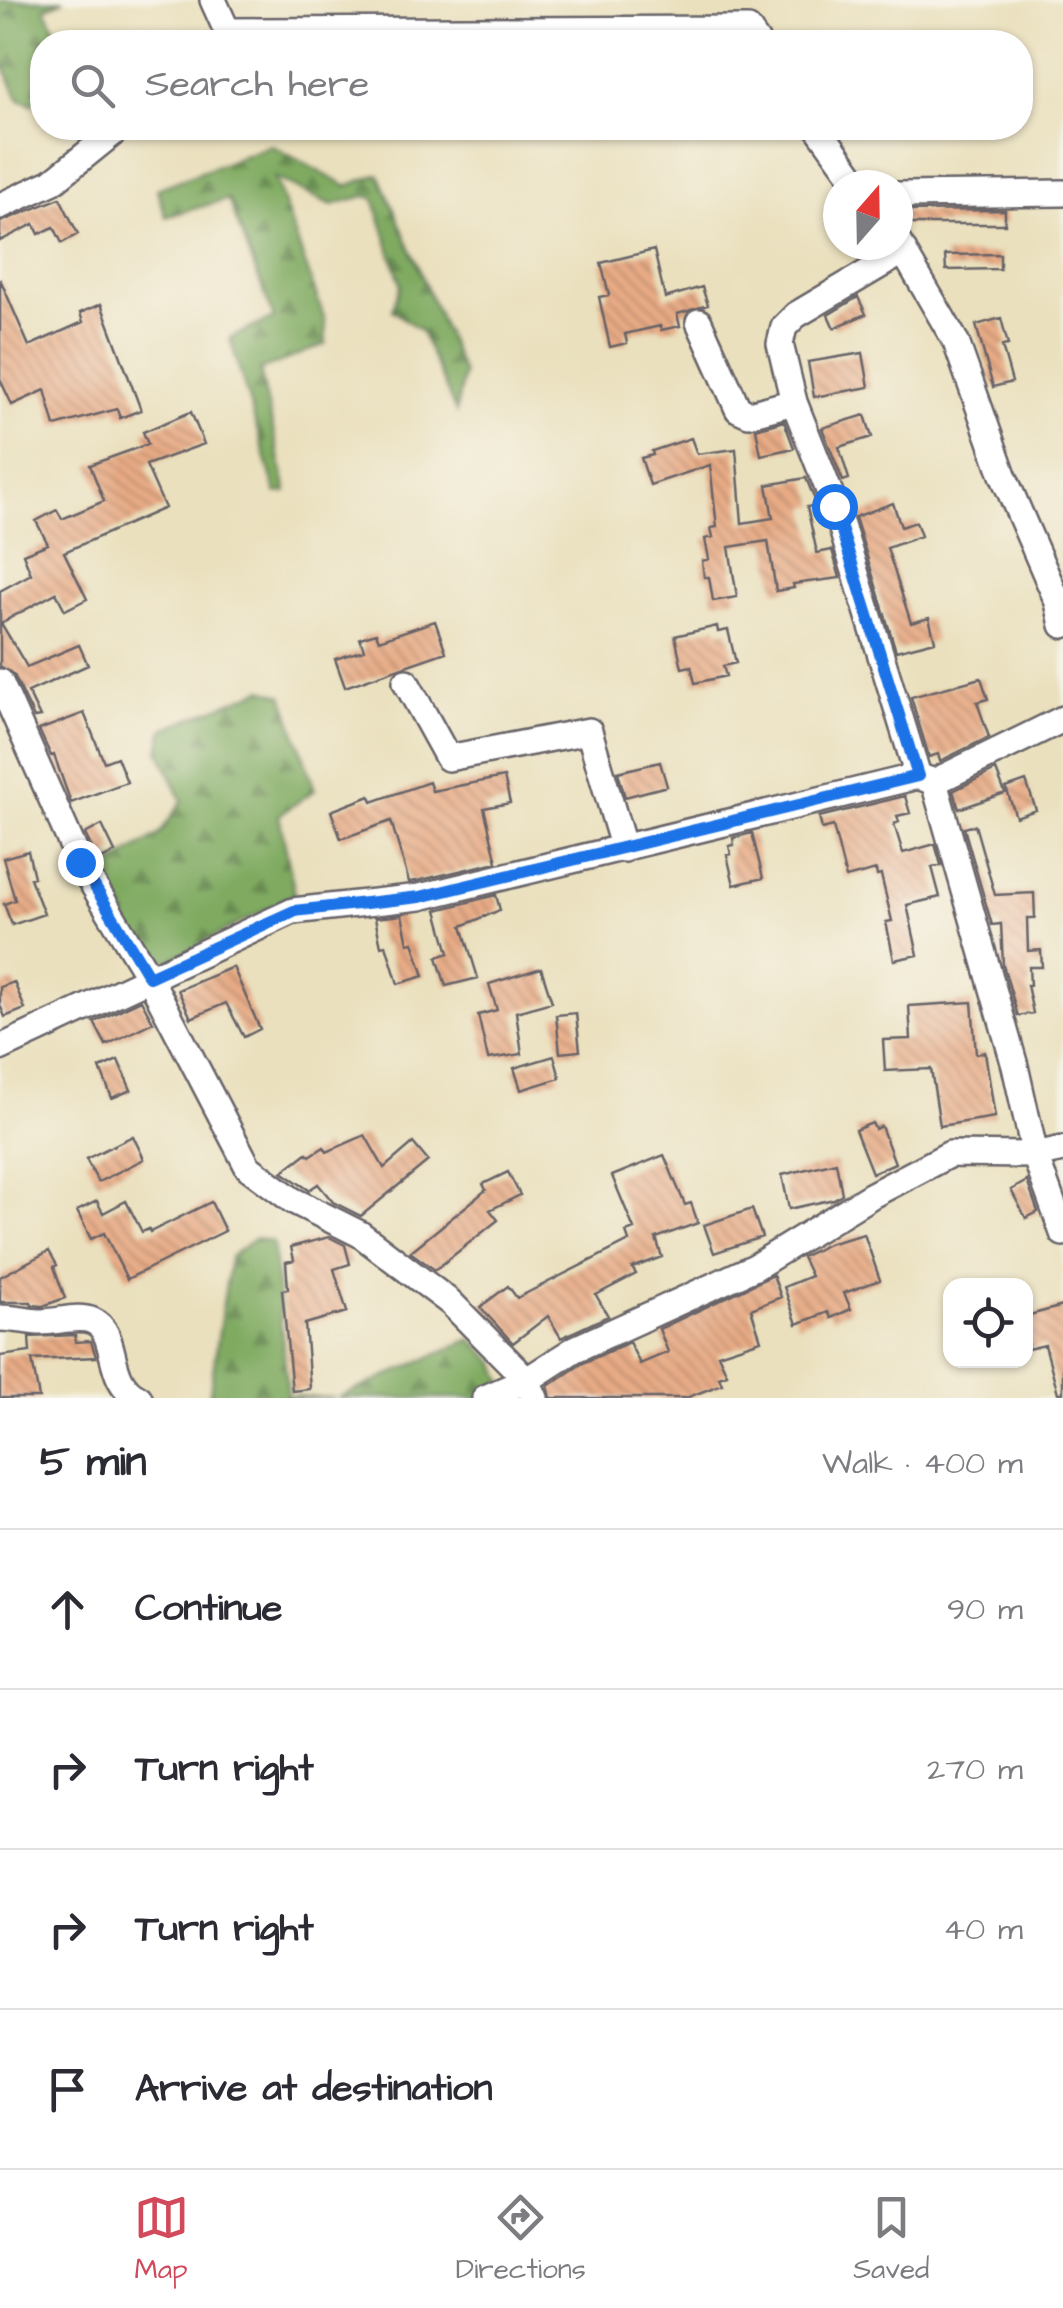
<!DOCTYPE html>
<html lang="en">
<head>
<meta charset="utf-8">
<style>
  body { margin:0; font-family:"Architects Daughter",sans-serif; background:#f2f2f3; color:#2b2b33 }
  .controls { position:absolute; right:30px; bottom:30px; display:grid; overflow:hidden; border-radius:20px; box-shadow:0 2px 8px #0004 }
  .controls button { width:90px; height:90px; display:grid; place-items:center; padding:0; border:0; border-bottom:2px solid #e1e1e2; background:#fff; color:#2b2b33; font:50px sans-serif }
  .compass { position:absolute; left:823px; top:170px; width:90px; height:90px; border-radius:50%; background:#fff; box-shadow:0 2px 8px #0004; rotate:20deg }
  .stop { position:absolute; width:30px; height:30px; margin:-22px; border:8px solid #1a73e8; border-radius:50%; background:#fff }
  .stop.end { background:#1a73e8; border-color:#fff; box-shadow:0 2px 10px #0008 }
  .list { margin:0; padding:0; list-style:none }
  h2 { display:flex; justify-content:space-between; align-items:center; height:130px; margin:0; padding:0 40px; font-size:42px }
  h2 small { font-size:32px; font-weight:400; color:#7c7c81 }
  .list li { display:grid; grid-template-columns:65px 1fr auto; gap:30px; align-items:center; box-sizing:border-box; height:160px; padding:0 40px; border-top:2px solid #e1e1e2 }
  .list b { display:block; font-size:38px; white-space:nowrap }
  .list em { font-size:32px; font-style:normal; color:#7c7c81 }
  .icon { flex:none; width:55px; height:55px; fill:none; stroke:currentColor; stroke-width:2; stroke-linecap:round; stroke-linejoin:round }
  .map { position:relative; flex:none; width:1063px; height:1398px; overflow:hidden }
  .search { position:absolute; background:#fff; box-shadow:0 2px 8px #0004; left:30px; right:30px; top:30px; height:110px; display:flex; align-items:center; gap:25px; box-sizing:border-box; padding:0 35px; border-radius:40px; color:#7c7c81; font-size:38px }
  .sheet { height:770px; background:#fff }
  nav { display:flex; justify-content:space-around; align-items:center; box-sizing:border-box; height:140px; border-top:2px solid #e1e1e2; background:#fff; font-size:28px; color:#7c7c81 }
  nav a { display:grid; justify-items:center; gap:5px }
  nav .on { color:#d1495b }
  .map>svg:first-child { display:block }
</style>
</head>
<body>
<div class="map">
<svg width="1063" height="1398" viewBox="0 0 1063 1398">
  <defs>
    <pattern id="forest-firs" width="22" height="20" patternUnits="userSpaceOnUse" patternTransform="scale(2.5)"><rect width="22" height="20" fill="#7faa61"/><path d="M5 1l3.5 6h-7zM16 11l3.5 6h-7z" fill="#688a51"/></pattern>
    <pattern id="building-back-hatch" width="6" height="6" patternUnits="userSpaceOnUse" patternTransform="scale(2.5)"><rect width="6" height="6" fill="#e8ab85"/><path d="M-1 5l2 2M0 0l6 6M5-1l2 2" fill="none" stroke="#bc8b6e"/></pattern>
  </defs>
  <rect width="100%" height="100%" fill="#f7f3e8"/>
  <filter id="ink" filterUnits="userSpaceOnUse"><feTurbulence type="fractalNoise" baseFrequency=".01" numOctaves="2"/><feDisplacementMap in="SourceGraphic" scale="20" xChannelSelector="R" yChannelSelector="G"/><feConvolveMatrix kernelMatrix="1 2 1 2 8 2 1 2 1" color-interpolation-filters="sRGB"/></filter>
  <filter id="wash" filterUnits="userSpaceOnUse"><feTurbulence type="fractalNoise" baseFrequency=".0048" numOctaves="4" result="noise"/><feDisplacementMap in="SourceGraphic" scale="40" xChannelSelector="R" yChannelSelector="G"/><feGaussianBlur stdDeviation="2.25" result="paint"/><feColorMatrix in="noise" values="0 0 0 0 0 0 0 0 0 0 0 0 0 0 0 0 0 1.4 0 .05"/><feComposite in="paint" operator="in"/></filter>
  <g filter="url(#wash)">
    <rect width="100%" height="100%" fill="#eae0bd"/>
    <!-- forest -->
    <path fill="url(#forest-firs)" stroke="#50664e" stroke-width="2.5" d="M 0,0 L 64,0 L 45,8 L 62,42 L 42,42 L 42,98 L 32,104 L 19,99 L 0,58 Z
      M 271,145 L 346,186 L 379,174 L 463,374 L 456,412 L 421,331 L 392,310 L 401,285 L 374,198 L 365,196 L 332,205 L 275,178 L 325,320 L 326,344 L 260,370 L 287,492 L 276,493 L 230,338 L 274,318 L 228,199 L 166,217 L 157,189 Z
      M 263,689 L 283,695 L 315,790 L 279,815 L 295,894 L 170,960 L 151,961 L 102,885 L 102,870 L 160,834 L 182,801 L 159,750 L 164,729 Z
      M 255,1238 L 273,1242 L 288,1396 L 335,1398 L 209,1398 L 230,1257 Z
      M 471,1339 L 496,1363 L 509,1398 L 338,1398 Z"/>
    <g id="blocks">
      <!-- building -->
      <path fill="url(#building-back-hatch)" d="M 60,198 L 78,234 L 62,243 L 54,227 L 39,234 L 34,224 L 0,241 L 0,222 Z
        M 1005,210 L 1005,224 L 900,224 L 900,211 Z
        M 654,250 L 665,298 L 702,287 L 708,305 L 677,314 L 680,326 L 661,330 L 660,326 L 625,334 L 627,343 L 610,347 L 599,297 L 609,295 L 601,263 Z
        M 1000,254 L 1000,269 L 946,270 L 945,255 Z
        M 0,279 L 29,346 L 83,322 L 80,313 L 101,304 L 141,410 L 120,418 L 117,409 L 55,426 L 45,390 L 12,405 L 0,379 Z
        M 858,297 L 866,314 L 834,328 L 828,315 Z
        M 1001,318 L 1008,345 L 1002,346 L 1012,382 L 993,387 L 976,325 Z
        M 863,353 L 869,387 L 814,397 L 808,362 Z
        M 191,412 L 204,444 L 146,465 L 165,508 L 64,552 L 87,599 L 65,610 L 56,593 L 1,623 L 27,667 L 79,645 L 88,665 L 28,692 L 40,717 L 34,718 L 14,675 L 0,666 L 0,591 L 31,574 L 23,554 L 48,544 L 36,521 L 57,510 L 62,519 L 104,501 L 90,465 L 148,444 L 143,432 Z
        M 865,415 L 872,437 L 839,447 L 849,479 L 843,481 L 822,428 Z
        M 784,421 L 794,448 L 761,455 L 756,429 Z
        M 691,438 L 697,454 L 736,449 L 742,523 L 773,518 L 767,485 L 806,478 L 817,505 L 807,507 L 817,553 L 832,550 L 840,578 L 793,584 L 794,588 L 776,591 L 768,541 L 729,547 L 737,597 L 713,601 L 709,577 L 704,577 L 702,561 L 709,559 L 705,539 L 713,537 L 711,528 L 717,527 L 710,465 L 650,485 L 641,458 L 653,455 L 652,451 Z
        M 893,503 L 901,527 L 916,522 L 921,536 L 887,548 L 911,623 L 929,618 L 935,641 L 896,651 L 855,517 Z
        M 435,621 L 446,652 L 345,687 L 335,659 L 364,650 L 360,638 L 376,633 L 379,640 Z
        M 717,626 L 718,632 L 728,630 L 736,663 L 723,666 L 726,676 L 695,683 L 691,666 L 682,668 L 675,636 Z
        M 981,678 L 988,699 L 977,702 L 989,737 L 940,761 L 938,754 L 929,757 L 911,697 Z
        M 84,713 L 104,762 L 117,757 L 127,782 L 71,803 L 54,755 L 51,756 L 39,730 Z
        M 660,762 L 667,786 L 625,797 L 618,772 Z
        M 996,770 L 1005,793 L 959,809 L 953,791 Z
        M 504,777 L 510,803 L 484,808 L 497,862 L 417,881 L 409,882 L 391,821 L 341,839 L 331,811 L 370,796 L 372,802 L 429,782 L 432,791 Z
        M 1026,781 L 1036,810 L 1016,817 L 1006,788 Z
        M 905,796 L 910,813 L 897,816 L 899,822 L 894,824 L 903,853 L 935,844 L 941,865 L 932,867 L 940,897 L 907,905 L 918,955 L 894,960 L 886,922 L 892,921 L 881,875 L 877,876 L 876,870 L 846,878 L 833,826 L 822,829 L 819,817 Z
        M 102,825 L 115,852 L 98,861 L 85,834 Z
        M 975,825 L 995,895 L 1034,893 L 1035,918 L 1027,918 L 1028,951 L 1041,950 L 1042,967 L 1029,967 L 1030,985 L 1027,985 L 1033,1013 L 1018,1016 L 1003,965 L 1001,924 L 992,925 L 964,828 Z
        M 752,833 L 763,878 L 734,885 L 727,855 L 731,854 L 729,846 L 734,845 L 733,838 Z
        M 28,851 L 34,877 L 30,878 L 44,914 L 12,925 L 4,904 L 15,900 L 3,858 Z
        M 496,895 L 500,910 L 462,926 L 478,978 L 446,986 L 437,957 L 449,953 L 437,910 Z
        M 402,915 L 408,943 L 413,942 L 424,976 L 398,984 L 386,945 L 381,946 L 375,918 Z
        M 233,967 L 260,1029 L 244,1037 L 226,1003 L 191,1018 L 178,990 Z
        M 541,968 L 552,1002 L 516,1012 L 522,1054 L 488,1059 L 478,1015 L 497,1010 L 489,984 Z
        M 14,982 L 25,1009 L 5,1017 L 0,1005 L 0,987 Z
        M 141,1000 L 153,1022 L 106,1045 L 94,1022 Z
        M 972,1002 L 976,1054 L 985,1052 L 995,1117 L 940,1126 L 931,1069 L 885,1071 L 883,1040 L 911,1039 L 909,1006 Z
        M 576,1013 L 580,1051 L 560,1053 L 556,1015 Z
        M 554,1056 L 560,1078 L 521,1090 L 514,1068 Z
        M 118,1060 L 131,1090 L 112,1098 L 100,1068 Z
        M 872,1123 L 875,1129 L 881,1126 L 895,1163 L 872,1173 L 855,1130 Z
        M 365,1135 L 384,1168 L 413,1143 L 428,1161 L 361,1216 L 333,1202 L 318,1184 L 309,1190 L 282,1172 L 307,1153 L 310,1156 L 324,1147 L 327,1152 Z
        M 133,1136 L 144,1159 L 98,1182 L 86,1159 Z
        M 664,1155 L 685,1205 L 691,1203 L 698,1223 L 656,1238 L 662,1257 L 632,1268 L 636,1274 L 596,1295 L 608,1316 L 561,1338 L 548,1316 L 513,1343 L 480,1307 L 508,1286 L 517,1298 L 629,1241 L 626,1232 L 634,1229 L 612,1176 Z
        M 836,1162 L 842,1194 L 834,1199 L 789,1209 L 782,1175 Z
        M 508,1172 L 520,1195 L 490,1210 L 498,1220 L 435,1270 L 410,1252 L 486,1190 L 483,1184 Z
        M 1027,1181 L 1038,1212 L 1026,1218 L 1011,1190 Z
        M 97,1201 L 103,1213 L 126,1201 L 142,1232 L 149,1229 L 150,1232 L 211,1202 L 225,1231 L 127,1279 L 104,1233 L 91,1239 L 77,1211 Z
        M 752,1209 L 762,1237 L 714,1253 L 704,1225 Z
        M 864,1234 L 880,1280 L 844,1293 L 851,1309 L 831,1318 L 828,1312 L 797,1324 L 784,1287 L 811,1276 L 802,1257 L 828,1244 Z
        M 329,1237 L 345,1245 L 350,1264 L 334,1269 L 347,1312 L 305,1324 L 310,1389 L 292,1391 L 282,1290 L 288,1289 L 286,1262 L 294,1260 L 291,1247 Z
        M 49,1251 L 57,1265 L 54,1267 L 65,1298 L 43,1306 L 32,1305 L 31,1302 L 0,1302 L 0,1277 Z
        M 773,1275 L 781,1297 L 751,1309 L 761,1340 L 718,1354 L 727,1374 L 719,1377 L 722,1384 L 686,1398 L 551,1398 L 548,1386 L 583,1363 L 629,1342 L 640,1364 L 668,1352 L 659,1329 Z
        M 1063,1306 L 1063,1393 L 1058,1393 L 1045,1345 L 1028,1349 L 1026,1316 Z
        M 75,1335 L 75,1342 L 91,1341 L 96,1357 L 32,1360 L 39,1398 L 0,1398 L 0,1356 L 30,1352 L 29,1337 Z"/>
    </g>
  </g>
  <g filter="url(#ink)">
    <use href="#blocks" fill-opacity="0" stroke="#686468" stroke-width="2.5"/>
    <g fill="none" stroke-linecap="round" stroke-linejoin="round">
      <defs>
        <path id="minor" d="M 213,0 L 227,31 L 748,29 L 757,42
          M 818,128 L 859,185
          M 898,195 L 1063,193
          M 0,206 L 52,182 L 119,128
          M 898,242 L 956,342 L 1003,475 L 1058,602 L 1063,625
          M 904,251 L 796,315 L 784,327 L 780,344 L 794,402 L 835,506 L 918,776
          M 699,322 L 738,409 L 749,414 L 794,402
          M 0,682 L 80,863 L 149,977 L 248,1167 L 292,1200 L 360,1234 L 451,1303 L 527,1380 L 535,1398
          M 406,682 L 448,758 L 589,731 L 624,849
          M 934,782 L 1063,719
          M 0,1048 L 293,911 L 420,897 L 918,776 L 934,782 L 1015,1066 L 1035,1155 L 1063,1233
          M 0,1318 C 13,1318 26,1321 39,1322 C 56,1323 77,1314 93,1321 C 120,1333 104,1381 139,1398
          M 485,1398 L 527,1380 L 575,1349 L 755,1267 L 872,1195 L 950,1154 L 1035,1155 L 1063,1149"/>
      </defs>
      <!-- minor casing -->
      <use href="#minor" stroke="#686468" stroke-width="30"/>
      <!-- minor -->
      <use href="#minor" stroke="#fff" stroke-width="25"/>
    </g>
  </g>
  <g fill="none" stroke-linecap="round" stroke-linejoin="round" filter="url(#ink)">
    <!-- route -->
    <path stroke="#1a73e8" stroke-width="12" d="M 80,862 L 149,977 L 294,911 L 420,897 L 918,776 L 834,506"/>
  </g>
</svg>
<div class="controls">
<button><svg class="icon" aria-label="locate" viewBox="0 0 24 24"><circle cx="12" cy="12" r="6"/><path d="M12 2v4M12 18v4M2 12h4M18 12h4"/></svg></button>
</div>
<svg class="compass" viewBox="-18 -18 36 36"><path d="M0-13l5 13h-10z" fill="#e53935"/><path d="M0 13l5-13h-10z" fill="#7c7c81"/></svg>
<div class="stop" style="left:834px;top:506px"></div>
<div class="stop end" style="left:80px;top:862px"></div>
<div class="search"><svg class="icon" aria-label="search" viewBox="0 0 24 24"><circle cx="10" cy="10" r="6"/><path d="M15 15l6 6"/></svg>Search here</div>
</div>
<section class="sheet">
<h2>5 min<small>Walk · 400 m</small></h2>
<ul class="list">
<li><svg class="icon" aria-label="ahead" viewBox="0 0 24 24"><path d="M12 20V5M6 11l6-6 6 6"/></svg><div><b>Continue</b></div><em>90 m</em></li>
<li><svg class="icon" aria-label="right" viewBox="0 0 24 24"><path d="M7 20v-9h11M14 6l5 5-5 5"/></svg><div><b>Turn right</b></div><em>270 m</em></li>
<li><svg class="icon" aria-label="right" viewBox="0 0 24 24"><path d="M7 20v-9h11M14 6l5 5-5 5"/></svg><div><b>Turn right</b></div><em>40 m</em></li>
<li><svg class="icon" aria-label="arrive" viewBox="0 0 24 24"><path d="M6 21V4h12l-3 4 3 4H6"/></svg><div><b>Arrive at destination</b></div></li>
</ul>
</section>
<nav>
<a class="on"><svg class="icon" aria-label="map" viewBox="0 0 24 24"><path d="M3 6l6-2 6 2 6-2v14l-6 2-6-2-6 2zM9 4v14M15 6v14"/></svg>Map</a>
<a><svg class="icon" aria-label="directions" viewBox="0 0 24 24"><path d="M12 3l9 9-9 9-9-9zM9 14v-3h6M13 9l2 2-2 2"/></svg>Directions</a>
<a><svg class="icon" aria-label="saved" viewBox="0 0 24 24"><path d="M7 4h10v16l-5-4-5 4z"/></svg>Saved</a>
</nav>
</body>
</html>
